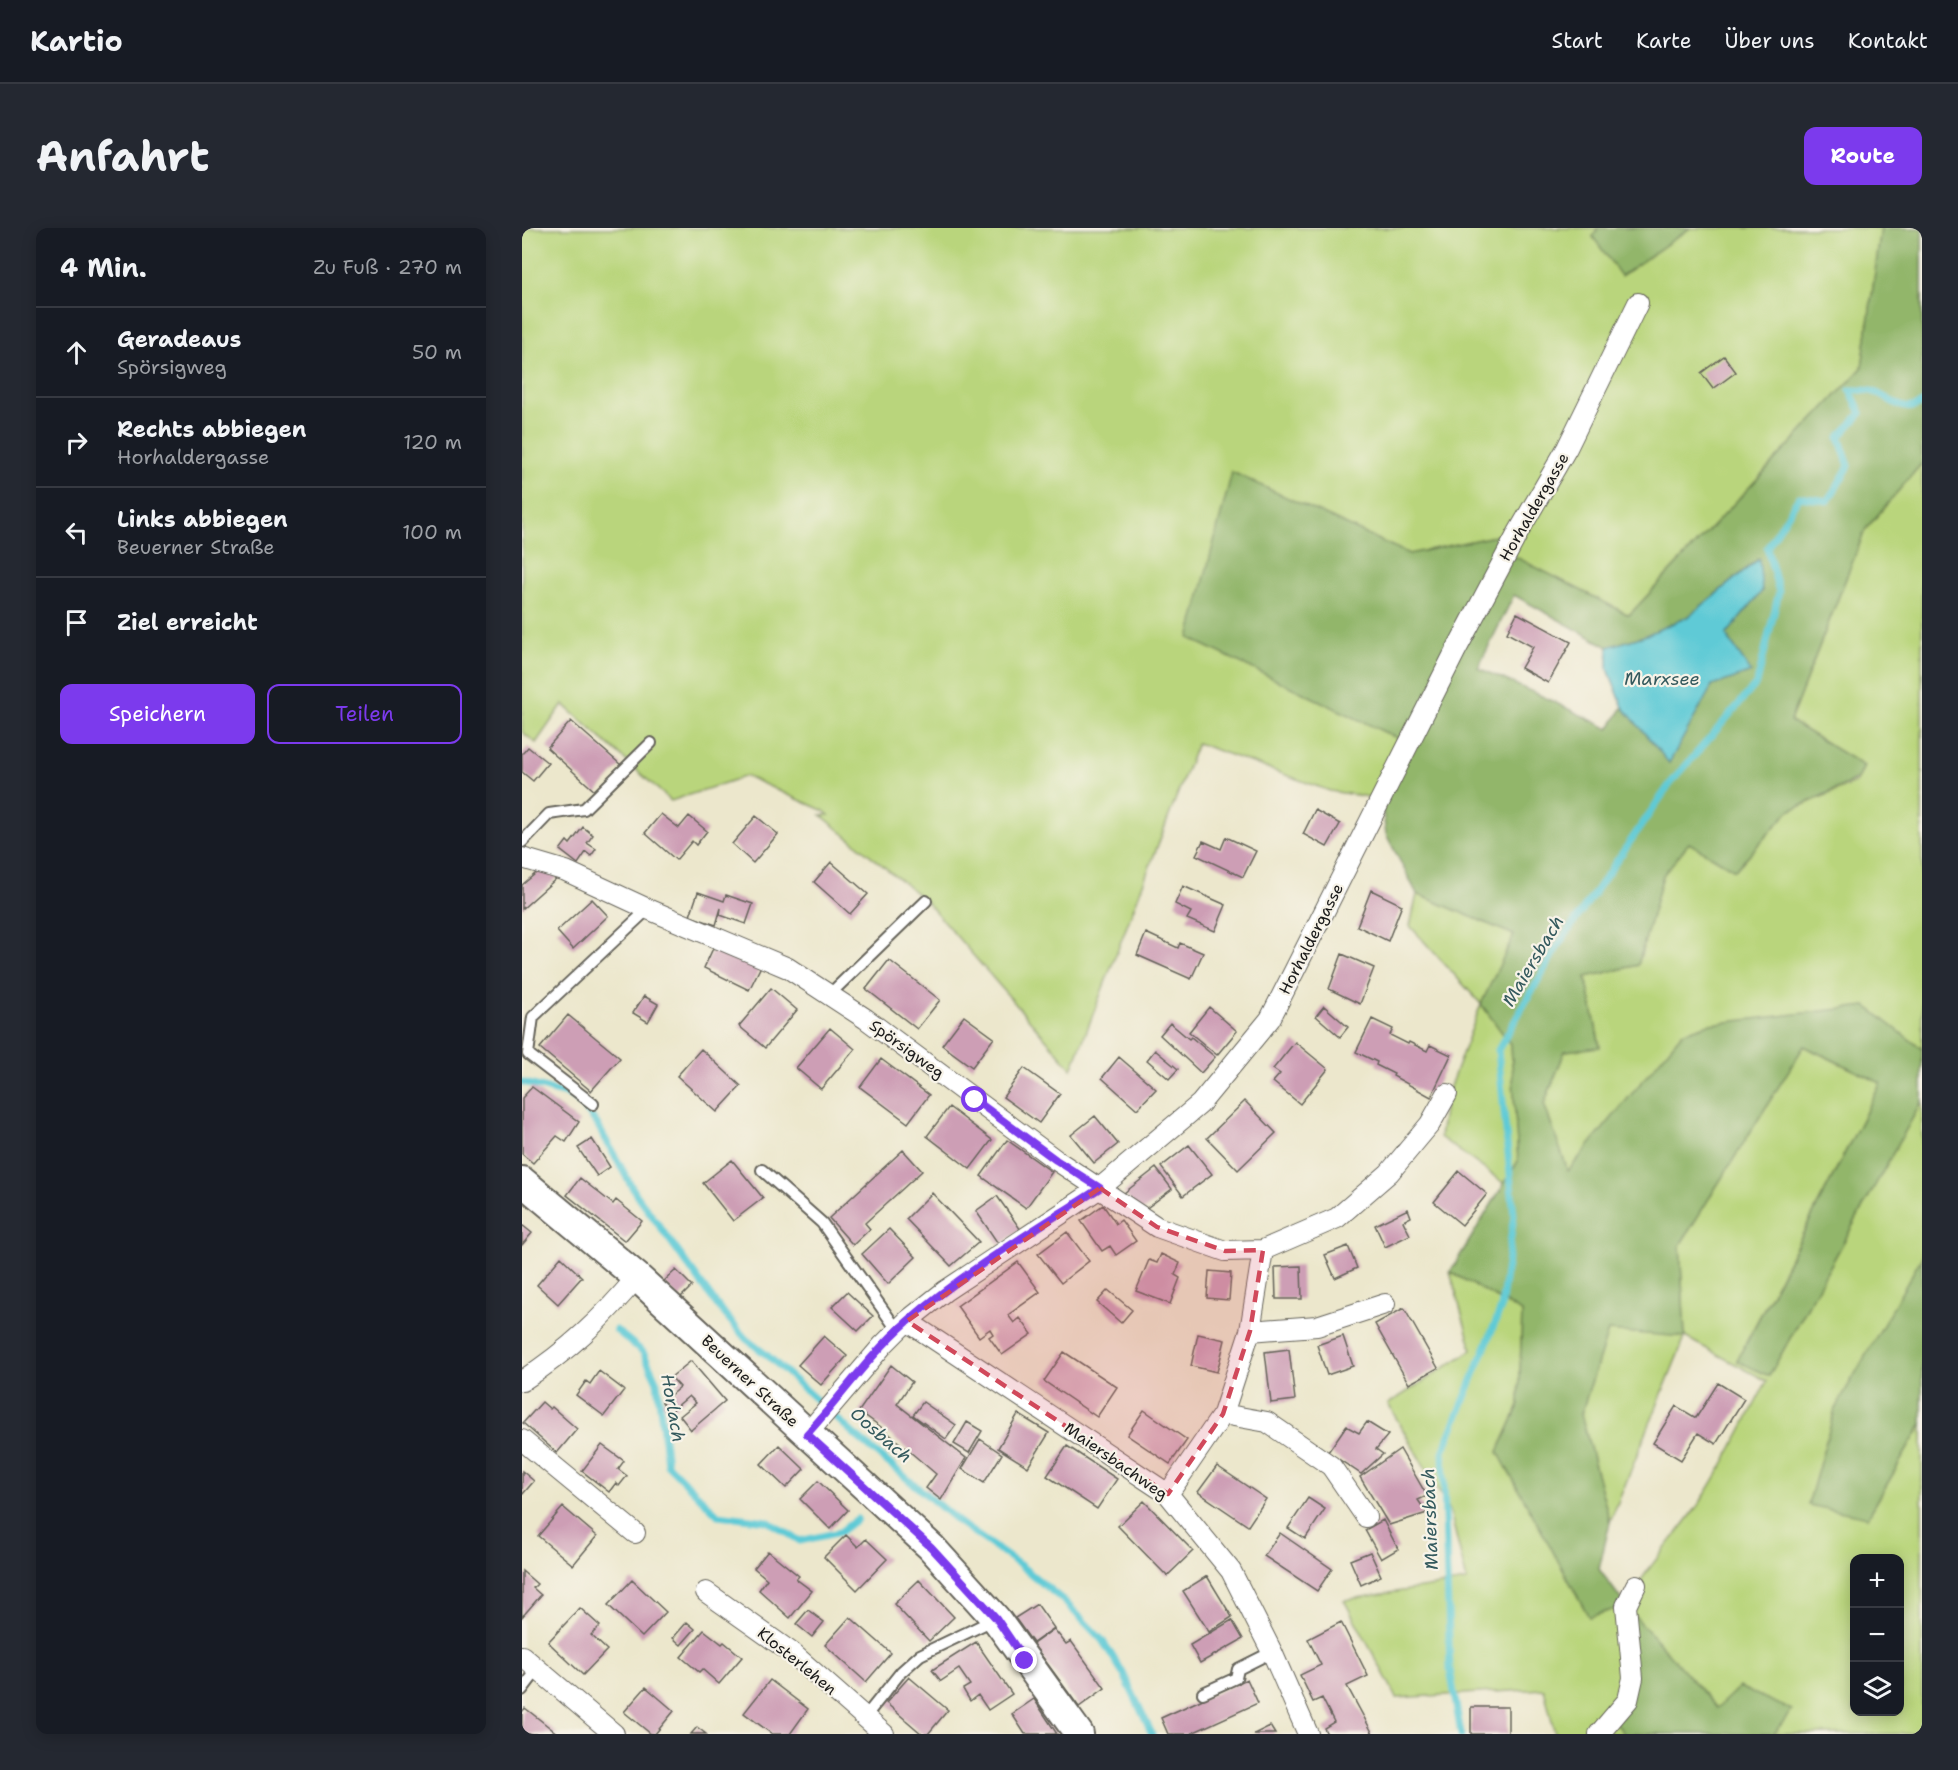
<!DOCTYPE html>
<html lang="de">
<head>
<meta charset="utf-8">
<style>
  body { margin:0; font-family:"Shantell Sans",sans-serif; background:#242831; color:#f1f3f6 }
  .controls { position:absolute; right:18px; bottom:18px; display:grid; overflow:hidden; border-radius:12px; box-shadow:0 3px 15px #0003 }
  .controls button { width:54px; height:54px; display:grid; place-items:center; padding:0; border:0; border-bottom:2px solid #363941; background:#171b24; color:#f1f3f6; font:30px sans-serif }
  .stop { position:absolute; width:18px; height:18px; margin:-14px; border:4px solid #7c3aed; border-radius:50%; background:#fff }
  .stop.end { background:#7c3aed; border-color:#fff; box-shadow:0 2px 6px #0008 }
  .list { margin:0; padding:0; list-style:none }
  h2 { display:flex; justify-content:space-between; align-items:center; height:78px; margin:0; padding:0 24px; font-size:26px }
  h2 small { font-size:20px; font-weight:400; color:#9ea1a6 }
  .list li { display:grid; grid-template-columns:39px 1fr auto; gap:18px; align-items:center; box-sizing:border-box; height:90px; padding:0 24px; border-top:2px solid #363941 }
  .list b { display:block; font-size:22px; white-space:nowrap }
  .list p { margin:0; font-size:20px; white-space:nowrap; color:#9ea1a6 }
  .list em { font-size:20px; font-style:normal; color:#9ea1a6 }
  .actions { display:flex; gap:12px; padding:18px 24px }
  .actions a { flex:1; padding:14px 0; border:2px solid #7c3aed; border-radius:12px; text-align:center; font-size:21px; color:#7c3aed }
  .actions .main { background:#7c3aed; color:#fff }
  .icon { flex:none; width:33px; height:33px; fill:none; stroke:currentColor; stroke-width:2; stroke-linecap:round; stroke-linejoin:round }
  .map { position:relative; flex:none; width:1400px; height:1506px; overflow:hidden; border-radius:12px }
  header { display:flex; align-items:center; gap:36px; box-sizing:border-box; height:84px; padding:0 30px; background:#171b24; border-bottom:2px solid #363941 }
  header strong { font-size:28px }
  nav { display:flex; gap:33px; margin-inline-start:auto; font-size:21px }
  .intro { display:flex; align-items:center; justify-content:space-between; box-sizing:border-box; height:144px; padding:0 36px }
  h1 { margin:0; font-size:42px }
  .button { padding:15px 27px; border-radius:12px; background:#7c3aed; color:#fff; font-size:21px; font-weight:700 }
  main { display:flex; gap:36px; padding:0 36px }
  aside { flex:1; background:#171b24; border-radius:12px; box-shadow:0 3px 15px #0003 }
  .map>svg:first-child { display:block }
</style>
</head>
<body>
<header>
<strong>Kartio</strong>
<nav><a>Start</a><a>Karte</a><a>Über uns</a><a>Kontakt</a></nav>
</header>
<div class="intro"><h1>Anfahrt</h1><a class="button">Route</a></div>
<main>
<aside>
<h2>4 Min.<small>Zu Fuß · 270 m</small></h2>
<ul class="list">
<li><svg class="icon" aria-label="ahead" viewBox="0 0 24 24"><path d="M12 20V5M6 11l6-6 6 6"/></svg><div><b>Geradeaus</b><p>Spörsigweg</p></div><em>50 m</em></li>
<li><svg class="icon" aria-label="right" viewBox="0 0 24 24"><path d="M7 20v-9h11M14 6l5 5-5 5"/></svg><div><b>Rechts abbiegen</b><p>Horhaldergasse</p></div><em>120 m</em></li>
<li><svg class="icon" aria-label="left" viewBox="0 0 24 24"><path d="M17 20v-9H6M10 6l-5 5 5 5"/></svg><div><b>Links abbiegen</b><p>Beuerner Straße</p></div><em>100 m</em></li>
<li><svg class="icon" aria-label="arrive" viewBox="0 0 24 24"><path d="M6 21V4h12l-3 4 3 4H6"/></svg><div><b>Ziel erreicht</b></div></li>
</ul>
<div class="actions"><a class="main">Speichern</a><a>Teilen</a></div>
</aside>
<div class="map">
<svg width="1400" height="1506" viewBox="0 0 1400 1506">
  <rect width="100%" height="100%" fill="#f7f3e8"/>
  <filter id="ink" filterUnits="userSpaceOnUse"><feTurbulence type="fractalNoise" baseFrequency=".0167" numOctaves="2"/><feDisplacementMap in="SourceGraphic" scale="12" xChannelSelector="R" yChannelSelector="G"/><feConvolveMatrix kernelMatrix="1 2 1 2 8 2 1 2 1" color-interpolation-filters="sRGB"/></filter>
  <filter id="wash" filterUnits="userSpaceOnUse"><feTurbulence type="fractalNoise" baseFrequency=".008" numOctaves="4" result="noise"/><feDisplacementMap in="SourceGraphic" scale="24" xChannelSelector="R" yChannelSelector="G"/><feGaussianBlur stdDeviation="1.35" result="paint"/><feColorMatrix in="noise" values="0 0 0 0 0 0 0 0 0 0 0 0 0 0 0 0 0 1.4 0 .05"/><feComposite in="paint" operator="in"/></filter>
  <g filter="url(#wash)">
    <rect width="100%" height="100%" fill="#ece7cc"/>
    <!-- green -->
    <path fill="#b9d57b" stroke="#6a784c" stroke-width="1.5" fill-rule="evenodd" d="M 0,0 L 1076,0 L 1071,9 L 1133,24 L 1168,0 L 1359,0 L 1340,140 L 1107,387 L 985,325 L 996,303 L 887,326 L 710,244 L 881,513 L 859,571 L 808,563 L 675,515 L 550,841 L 404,673 L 299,587 L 307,587 L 302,583 L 224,548 L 149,573 L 41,476 L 14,515 L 0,504 Z
      M 1400,235 L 1400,821 L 1344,778 L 1093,888 L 1045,944 L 1022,876 L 1043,823 L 1078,818 L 1064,749 L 1116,737 L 1141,647 L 1167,614 L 1213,642 L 1267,583 L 1335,554 L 1342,538 L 1268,493 L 1343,302 Z
      M 895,666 L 992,707 L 960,776 L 989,817 L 996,933 L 983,956 L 918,909 L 924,869 L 959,776 L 888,698 Z
      M 1281,818 L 1359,855 L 1215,1132 L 1247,1148 L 1400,873 L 1400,1029 L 1313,1181 L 1346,1289 L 1400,1196 L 1400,1506 L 1033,1506 L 1022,1461 L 875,1470 L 822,1372 L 945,1353 L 928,1283 L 866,1176 L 950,1122 L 928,1044 L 1000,1083 L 997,1177 L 976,1224 L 1104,1378 C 1123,1338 1157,1308 1181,1270 C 1205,1233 1224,1192 1245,1153 L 1163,1109 L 1088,1294 L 1059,1186 L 1086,1103 L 1163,1108 L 1158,1017 ZM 1332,1330 L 1378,1330 L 1378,1484 L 1332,1484 Z"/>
    <!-- forest -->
    <path fill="#92b66b" stroke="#576944" stroke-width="1.5" fill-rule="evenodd" d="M 1076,0 L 1168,0 L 1099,48 L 1071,9 Z
      M 1359,0 L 1400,0 L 1400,235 L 1343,302 L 1268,493 L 1342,538 L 1336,551 L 1267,583 L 1213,642 L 1167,615 L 1141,647 L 1116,737 L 1064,749 L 1078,819 L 1043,823 L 1022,876 L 1046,943 L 1160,805 L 1187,796 L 1344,778 L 1400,821 L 1400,873 L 1247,1148 L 1215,1133 L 1359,855 L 1282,818 L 1158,1017 L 1163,1109 L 1086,1103 L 1059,1186 L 1088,1294 L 1077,1341 L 1104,1378 L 1195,1480 L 1217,1459 L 1270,1482 L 1252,1506 L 1102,1506 L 1091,1491 L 1106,1472 L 1103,1378 L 1067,1389 L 976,1224 L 997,1177 L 1000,1084 L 928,1044 L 996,933 L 989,817 L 959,776 L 992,707 L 895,666 L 864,606 L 859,571 L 881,513 L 667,410 L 710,244 L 887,326 L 997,303 L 986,325 L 1107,387 L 1340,140 ZM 1236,331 L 1240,363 L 1204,407 L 1229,444 L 1190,458 L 1147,535 L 1101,479 L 1087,501 L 1022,469 L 956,440 L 992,367 L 1086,419 L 1122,408 L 1167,388 Z
      M 1400,1029 L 1400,1196 L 1346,1289 L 1286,1277 L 1313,1181 Z"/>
    <!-- water -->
    <path fill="#5ecad6" stroke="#3d7379" stroke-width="1.5" d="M 1237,331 L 1240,363 L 1204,407 L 1229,444 L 1190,458 L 1147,535 L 1101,479 L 1086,441 L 1086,419 L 1122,408 L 1167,388 Z"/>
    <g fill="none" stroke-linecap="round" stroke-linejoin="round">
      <!-- stream -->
      <path stroke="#5ecad6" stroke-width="7" d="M 0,854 L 50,868 L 61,878 L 75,896 L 114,966 L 195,1077 L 224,1111 L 246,1128 L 333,1207 L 438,1295 L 498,1337 L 542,1373 L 580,1412 L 601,1445 L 630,1506
        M 94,1102 L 121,1124 L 135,1154 L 145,1236 L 196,1287 L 245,1293 L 278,1313 L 318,1304 L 335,1291
        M 939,1506 L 928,1441 L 921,1224 L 979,1080 L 992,987 L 976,822 L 1037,716 L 1148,556 L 1235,455 L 1257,364 L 1245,320 L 1277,269 L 1306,273 L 1327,238 L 1317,209 L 1339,185 L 1328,162 C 1335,162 1345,161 1352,164 C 1368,169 1381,188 1400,175"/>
    </g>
    <g id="blocks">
      <!-- building -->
      <path fill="#cd9eb5" d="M 1202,128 L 1214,144 L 1191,161 L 1179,145 Z
        M 995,385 L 1049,414 L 1026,455 L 999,440 L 1011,419 L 985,405 Z
        M 49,493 L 99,537 L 75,565 L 25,520 Z
        M 6,519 L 26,535 L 11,553 L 0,544 L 0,526 Z
        M 793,582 L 818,596 L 805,619 L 781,606 Z
        M 139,586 L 157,600 L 167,588 L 185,603 L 174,617 L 170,613 L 154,632 L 123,605 Z
        M 234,588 L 256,606 L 231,635 L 210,616 Z
        M 61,599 L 71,607 L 65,615 L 74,621 L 69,628 L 64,624 L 56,636 L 38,622 L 45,613 L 48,616 Z
        M 704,609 L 734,623 L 721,649 L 674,627 L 681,613 L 699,621 Z
        M 309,634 L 346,666 L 328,686 L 292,654 Z
        M 19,641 L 36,649 L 0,681 L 0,657 Z
        M 661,658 L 704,677 L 693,703 L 665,691 L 669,684 L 653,676 Z
        M 849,662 L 880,677 L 866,713 L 835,698 Z
        M 176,664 L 202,673 L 204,667 L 231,676 L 224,696 L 198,687 L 199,680 L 194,697 L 168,688 Z
        M 70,671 L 86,688 L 51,721 L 35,703 Z
        M 624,705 L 656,720 L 658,715 L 681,725 L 669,751 L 615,727 Z
        M 193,716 L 239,738 L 227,762 L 182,740 Z
        M 820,726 L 852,740 L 838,776 L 807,761 Z
        M 367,732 L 418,772 L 395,801 L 344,761 Z
        M 249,760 L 275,782 L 243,820 L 217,798 Z
        M 122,768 L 136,776 L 126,794 L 111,785 Z
        M 802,778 L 826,799 L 818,809 L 794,788 Z
        M 687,779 L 715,803 L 695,827 L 667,804 Z
        M 46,787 L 98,830 L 69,863 L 18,820 Z
        M 442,788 L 472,810 L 450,839 L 420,817 Z
        M 850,791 L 871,801 L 868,807 L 886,816 L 887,814 L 905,823 L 908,817 L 929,827 L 909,869 L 871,848 L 872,846 L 854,837 L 855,834 L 834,824 Z
        M 648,795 L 667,811 L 669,809 L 693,829 L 679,845 L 638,807 Z
        M 308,800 L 333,821 L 299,861 L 274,840 Z
        M 773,814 L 806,841 L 778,876 L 751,854 L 758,846 L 751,841 Z
        M 179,821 L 219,858 L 195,884 L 155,848 Z
        M 633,822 L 656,841 L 647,851 L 625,832 Z
        M 597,829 L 634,861 L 615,881 L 580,850 Z
        M 359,831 L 407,867 L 386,895 L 338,859 Z
        M 502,840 L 538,866 L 517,895 L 481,869 Z
        M 10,859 L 57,894 L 44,914 L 35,908 L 11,935 L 0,926 L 0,870 Z
        M 723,873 L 754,905 L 716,942 L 685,910 Z
        M 427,879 L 470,912 L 448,941 L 405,908 Z
        M 573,888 L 596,916 L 572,935 L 549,907 Z
        M 70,911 L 88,939 L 75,948 L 56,920 Z
        M 485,912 L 530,944 L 504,980 L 459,948 Z
        M 667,917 L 690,946 L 661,968 L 639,939 Z
        M 381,922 L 400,943 L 343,995 L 348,1001 L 331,1017 L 307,990 Z
        M 210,932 L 241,970 L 211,993 L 181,955 Z
        M 634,940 L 650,961 L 618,985 L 602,965 Z
        M 937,943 L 965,966 L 940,997 L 912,974 Z
        M 58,950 L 91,976 L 94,972 L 120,993 L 103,1013 L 45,967 Z
        M 410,965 L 457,1014 L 429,1038 L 384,991 Z
        M 475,968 L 499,1002 L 477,1017 L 454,983 Z
        M 581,977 L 594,996 L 599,992 L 614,1013 L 594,1027 L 588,1018 L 580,1023 L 559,993 Z
        M 886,981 L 889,989 L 881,993 L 888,1007 L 863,1019 L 853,997 Z
        M 0,997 L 10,1005 L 0,1017 Z
        M 367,1001 L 394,1029 L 366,1056 L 340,1026 Z
        M 545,1004 L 567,1033 L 539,1055 L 516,1026 Z
        M 826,1018 L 835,1040 L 813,1050 L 803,1027 Z
        M 639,1026 L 658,1035 L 653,1047 L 658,1050 L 648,1076 L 614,1063 L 627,1032 L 635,1035 Z
        M 39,1029 L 60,1049 L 36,1076 L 15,1057 Z
        M 496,1034 L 518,1064 L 486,1087 L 492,1095 L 498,1090 L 510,1106 L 480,1127 L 467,1109 L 471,1106 L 468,1101 L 457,1109 L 435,1078 Z
        M 779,1038 L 780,1071 L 754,1071 L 753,1039 Z
        M 154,1042 L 170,1058 L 157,1071 L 141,1054 Z
        M 687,1043 L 709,1045 L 707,1072 L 685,1070 Z
        M 586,1062 L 610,1082 L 599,1095 L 575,1074 Z
        M 325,1064 L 351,1088 L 336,1103 L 310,1079 Z
        M 882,1080 L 916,1140 L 887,1156 L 853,1096 Z
        M 676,1106 L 703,1112 L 695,1144 L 669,1138 Z
        M 302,1108 L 325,1128 L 299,1157 L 276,1137 Z
        M 821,1108 L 831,1138 L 805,1147 L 795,1117 Z
        M 767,1121 L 773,1172 L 749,1175 L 743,1124 Z
        M 542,1124 L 595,1159 L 575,1189 L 522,1153 Z
        M 169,1133 L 203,1173 L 169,1202 L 158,1188 L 174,1175 L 167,1168 L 148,1184 L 140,1174 L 158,1159 L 149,1149 Z
        M 369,1137 L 390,1154 L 375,1176 L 444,1230 L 419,1272 L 404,1260 L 414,1246 L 359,1199 L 337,1183 Z
        M 77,1143 L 102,1162 L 82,1188 L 54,1167 L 64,1153 L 68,1156 Z
        M 1196,1155 L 1222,1171 L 1194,1216 L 1176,1205 L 1159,1232 L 1131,1215 L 1154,1178 L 1174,1190 Z
        M 20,1174 L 28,1181 L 30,1179 L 55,1201 L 35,1225 L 1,1195 Z
        M 401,1174 L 434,1197 L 424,1211 L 391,1187 Z
        M 622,1182 L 665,1212 L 648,1236 L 605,1207 Z
        M 496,1186 L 527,1205 L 506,1239 L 476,1220 Z
        M 445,1194 L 460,1203 L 447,1225 L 432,1216 Z
        M 845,1194 L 866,1207 L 854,1221 L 861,1226 L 839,1246 L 806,1224 L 824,1198 L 837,1205 Z
        M 458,1211 L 480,1226 L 462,1255 L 440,1241 Z
        M 80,1217 L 102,1233 L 96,1241 L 105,1248 L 97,1258 L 94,1255 L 87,1264 L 60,1243 Z
        M 257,1217 L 282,1241 L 264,1260 L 239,1236 Z
        M 545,1218 L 595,1251 L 575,1281 L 525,1248 Z
        M 878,1221 L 905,1268 L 896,1272 L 905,1285 L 867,1297 L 838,1249 Z
        M 695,1238 L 744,1271 L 726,1298 L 676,1264 Z
        M 0,1243 L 12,1253 L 0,1267 Z
        M 296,1253 L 326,1282 L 308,1301 L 278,1271 Z
        M 786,1270 L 803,1281 L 783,1311 L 766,1300 Z
        M 622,1273 L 671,1323 L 645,1348 L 596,1298 Z
        M 41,1279 L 75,1308 L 51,1337 L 16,1308 Z
        M 861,1292 L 876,1321 L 859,1331 L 843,1302 Z
        M 758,1305 L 810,1341 L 795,1363 L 742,1328 Z
        M 324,1307 L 336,1319 L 344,1311 L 365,1331 L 335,1362 L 302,1329 Z
        M 246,1323 L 277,1348 L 274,1351 L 290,1363 L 268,1390 L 237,1362 L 245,1351 L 232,1340 Z
        M 848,1324 L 859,1348 L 839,1357 L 828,1332 Z
        M 0,1343 L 15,1356 L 11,1360 L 19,1367 L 0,1389 Z
        M 685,1348 L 710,1389 L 687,1404 L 661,1363 Z
        M 110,1352 L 144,1384 L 120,1409 L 86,1377 Z
        M 397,1352 L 432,1389 L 407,1413 L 372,1376 Z
        M 515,1376 L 532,1400 L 511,1415 L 493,1390 Z
        M 58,1380 L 78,1398 L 69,1407 L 85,1422 L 61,1447 L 26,1414 Z
        M 286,1382 L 302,1394 L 290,1409 L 274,1396 Z
        M 328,1389 L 369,1425 L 344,1454 L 303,1417 Z
        M 710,1392 L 721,1411 L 678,1435 L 668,1417 Z
        M 165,1394 L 173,1401 L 159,1417 L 151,1410 Z
        M 819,1394 L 846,1448 L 825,1458 L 851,1506 L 805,1506 L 802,1500 L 812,1494 L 800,1470 L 791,1474 L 778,1447 L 799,1437 L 786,1411 Z
        M 532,1401 L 544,1416 L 549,1413 L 583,1460 L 557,1479 L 511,1416 Z
        M 182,1402 L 200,1416 L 202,1414 L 220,1429 L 197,1456 L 180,1441 L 177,1444 L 159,1429 Z
        M 454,1414 L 490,1466 L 466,1482 L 456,1467 L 448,1473 L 441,1461 L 448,1457 L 437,1441 L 419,1453 L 410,1442 Z
        M 387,1449 L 426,1482 L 406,1506 L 400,1506 L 364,1475 Z
        M 725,1451 L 736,1475 L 668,1506 L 646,1506 L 639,1490 Z
        M 248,1452 L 286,1481 L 268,1506 L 250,1506 L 222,1485 Z
        M 124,1459 L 152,1483 L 133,1506 L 129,1506 L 102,1484 Z
        M 512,1471 L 535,1506 L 503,1506 L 490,1486 Z
        M 949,1479 L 986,1479 L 986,1506 L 949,1506 Z
        M 3,1480 L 36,1506 L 0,1506 L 0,1484 Z
        M 748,1498 L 753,1506 L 732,1506 Z
        M 175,1499 L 184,1506 L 169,1506 Z"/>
    </g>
  </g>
  <g filter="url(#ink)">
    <use href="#blocks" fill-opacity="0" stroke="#65635a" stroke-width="1.5"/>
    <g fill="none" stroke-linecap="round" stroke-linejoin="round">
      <defs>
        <path id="lane" d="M 0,614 L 27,586 L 62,581 L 129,515
          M 308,766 L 404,673
          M 71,876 L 6,826 L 11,789 L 126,681
          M 240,942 L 300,995 L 376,1103
          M 0,1462 L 16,1441
          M 681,1465 L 714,1450 L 716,1441 L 750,1424
          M 343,1489 L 379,1444 L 398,1427 L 471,1392"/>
        <path id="street" d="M 0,630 L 44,643 L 126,681 L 266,740 L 344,791 L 534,932 L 635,999 L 703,1023 L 741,1022 L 815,990 L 867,945 L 908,896 L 925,866
          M 385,1093 L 646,1266 L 709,1343 L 750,1424 L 786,1506
          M 728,1103 L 795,1098 L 863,1076
          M 0,1153 C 47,1122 79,1092 115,1049
          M 701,1186 L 745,1194 L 809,1238 L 844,1289
          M 285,1206 L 361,1117 L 385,1093 L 423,1063 L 578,960 L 678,876 L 748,791 L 933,424 L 997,303 L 1045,220 L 1116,75
          M 0,1212 L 113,1305
          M 646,1266 L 701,1186 L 728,1103 L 741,1022
          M 184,1364 L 270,1425 L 362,1506
          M 0,1428 L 92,1506
          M 1077,1506 L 1106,1472 L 1111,1450 L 1104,1378 L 1114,1357"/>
        <path id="secondary" d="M 0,953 L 115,1049 L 409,1319 L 474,1391 L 557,1506"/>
      </defs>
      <!-- lane casing -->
      <use href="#lane" stroke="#65635a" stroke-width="14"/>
      <!-- street casing -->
      <use href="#street" stroke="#65635a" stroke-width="22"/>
      <!-- secondary casing -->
      <use href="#secondary" stroke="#65635a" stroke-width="32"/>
      <!-- lane -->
      <use href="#lane" stroke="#fff" stroke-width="10"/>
      <!-- street -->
      <use href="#street" stroke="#fff" stroke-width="20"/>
      <!-- secondary -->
      <use href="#secondary" stroke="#fff" stroke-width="28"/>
    </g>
  </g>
  <g fill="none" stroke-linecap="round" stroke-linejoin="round" filter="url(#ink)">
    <!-- route -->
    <path stroke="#7c3aed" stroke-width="8" d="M 453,872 L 534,932 L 578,960 C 513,1002 444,1042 386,1093 C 348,1126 319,1169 285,1206 L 409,1319 L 474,1390 L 503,1433"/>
  </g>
  <!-- marked area -->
  <path fill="#d1495b" fill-opacity="0.2" stroke="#d1495b" stroke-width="4.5" stroke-dasharray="12 8" stroke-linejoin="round" d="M 578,960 L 635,999 L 703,1023 L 741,1022 L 728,1103 L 701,1186 L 646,1266 L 385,1093 Z"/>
  <g text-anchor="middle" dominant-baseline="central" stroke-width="4.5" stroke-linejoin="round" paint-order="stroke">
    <!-- street labels -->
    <g font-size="16" fill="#1c1c1c" stroke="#f7f3e8">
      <text transform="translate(1012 279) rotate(-60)">Horhaldergasse</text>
      <text transform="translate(789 711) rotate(-63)">Horhaldergasse</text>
      <text transform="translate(385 821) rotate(36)">Spörsigweg</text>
      <text transform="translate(228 1153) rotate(43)">Beuerner Straße</text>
      <text transform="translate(594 1233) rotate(35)">Maiersbachweg</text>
      <text transform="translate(275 1433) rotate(39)">Klosterlehen</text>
    </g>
    <!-- water labels -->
    <g font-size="18" font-style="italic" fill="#33595d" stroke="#f7f3e8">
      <text x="1140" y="451">Marxsee</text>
      <text transform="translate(1011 733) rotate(-59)">Maiersbach</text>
      <text transform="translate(151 1180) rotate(80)">Horlach</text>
      <text transform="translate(359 1207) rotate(41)">Oosbach</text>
      <text transform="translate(908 1291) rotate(-92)">Maiersbach</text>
    </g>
  </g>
</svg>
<div class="controls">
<button>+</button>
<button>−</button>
<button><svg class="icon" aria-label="layers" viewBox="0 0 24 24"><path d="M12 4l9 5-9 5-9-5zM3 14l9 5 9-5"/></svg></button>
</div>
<div class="stop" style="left:453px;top:872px"></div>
<div class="stop end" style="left:503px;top:1433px"></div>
</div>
</main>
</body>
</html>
